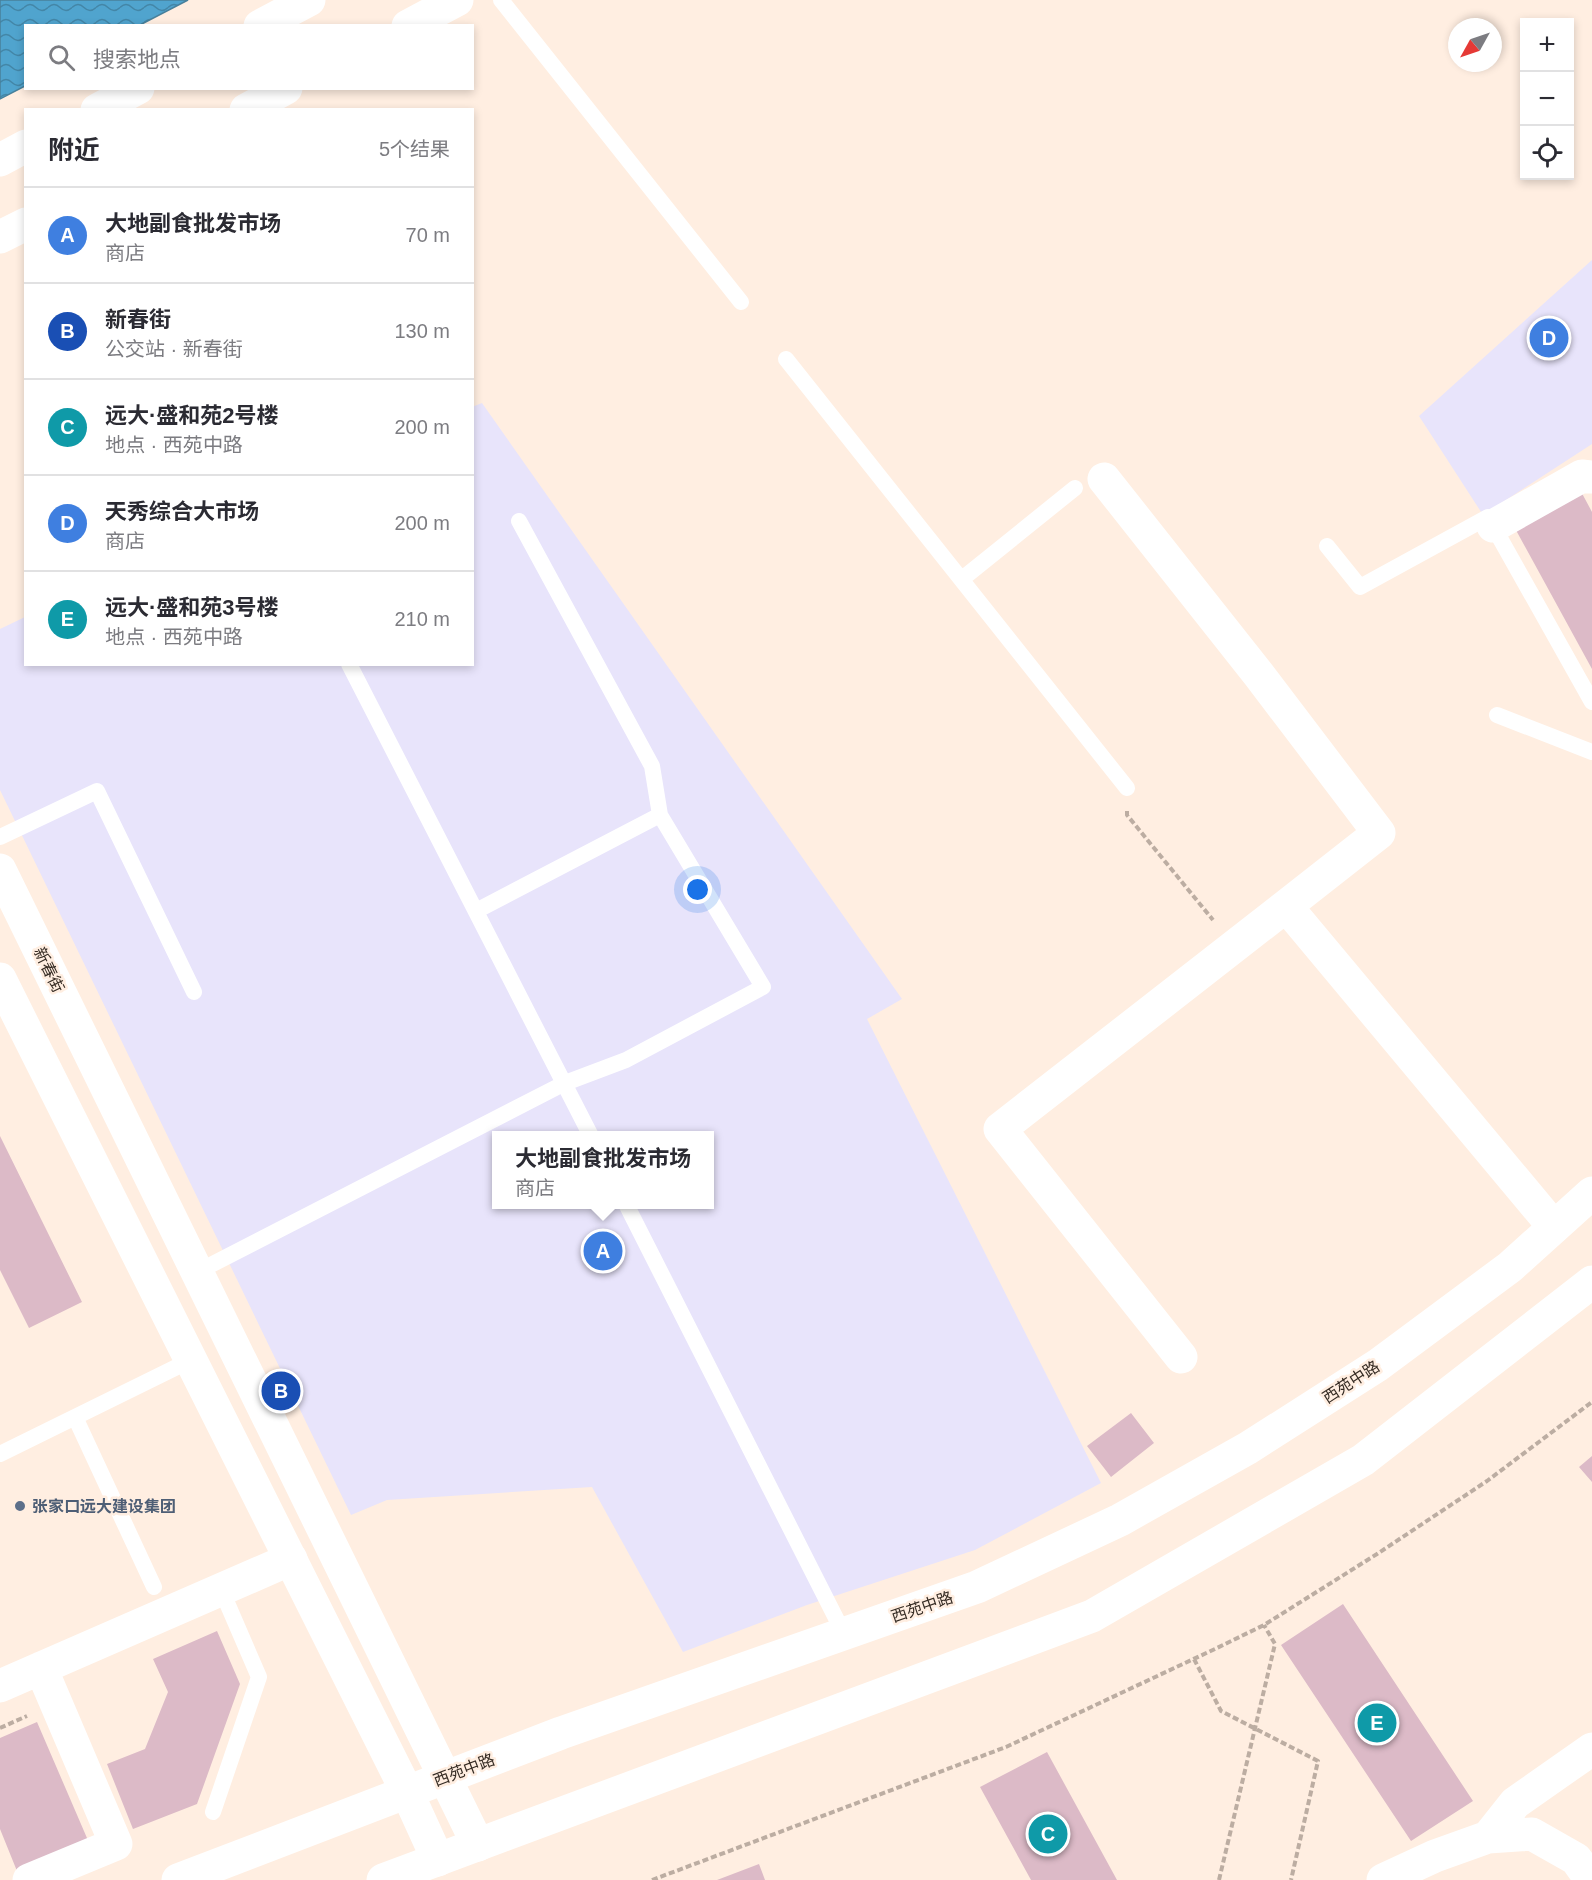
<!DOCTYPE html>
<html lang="zh">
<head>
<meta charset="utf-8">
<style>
  body { margin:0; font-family:Helvetica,"Noto Sans SC",sans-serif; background:#f2f2f3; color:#2b2b33 }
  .controls { position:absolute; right:18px; top:18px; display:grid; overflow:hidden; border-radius:0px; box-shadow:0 3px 9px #0003 }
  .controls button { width:54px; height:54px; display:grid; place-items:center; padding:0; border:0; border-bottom:2px solid #e1e1e2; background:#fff; color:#2b2b33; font:30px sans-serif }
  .compass { position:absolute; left:1448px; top:18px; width:54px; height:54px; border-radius:50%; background:#fff; box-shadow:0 3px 9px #0003; rotate:230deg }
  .you { position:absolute; left:698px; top:890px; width:21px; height:21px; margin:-15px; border:4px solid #fff; border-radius:50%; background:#1a73e8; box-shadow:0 0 0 9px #1a73e833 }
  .badge { display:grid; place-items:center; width:39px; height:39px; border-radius:50%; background:#7b5930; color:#fff; font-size:20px; font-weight:700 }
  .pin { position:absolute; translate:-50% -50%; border:3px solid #fff; box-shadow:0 2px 6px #0006 }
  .popup { position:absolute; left:492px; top:1131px; width:222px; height:78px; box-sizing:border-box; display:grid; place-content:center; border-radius:0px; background:#fff; filter:drop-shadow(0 2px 4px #0005); font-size:20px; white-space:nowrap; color:#7c7c81 }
  .popup b { font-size:22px; color:#2b2b33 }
  .popup::after { content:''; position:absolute; left:50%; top:100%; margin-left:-12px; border:12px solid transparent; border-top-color:#fff }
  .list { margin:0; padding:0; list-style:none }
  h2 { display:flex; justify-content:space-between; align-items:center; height:78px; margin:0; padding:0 24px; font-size:26px }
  h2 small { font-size:20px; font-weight:400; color:#7c7c81 }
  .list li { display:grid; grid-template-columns:39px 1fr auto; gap:18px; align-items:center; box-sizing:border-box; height:96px; padding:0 24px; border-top:2px solid #e1e1e2 }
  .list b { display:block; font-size:22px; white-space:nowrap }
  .list p { margin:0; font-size:20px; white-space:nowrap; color:#7c7c81 }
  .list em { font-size:20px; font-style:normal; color:#7c7c81 }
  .icon { flex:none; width:33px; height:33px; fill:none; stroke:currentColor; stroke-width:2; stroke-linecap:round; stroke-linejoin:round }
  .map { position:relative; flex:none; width:1592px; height:1880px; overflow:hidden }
  .search { position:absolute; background:#fff; box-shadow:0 3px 9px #0003; left:24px; top:24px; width:450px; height:66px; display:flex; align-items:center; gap:15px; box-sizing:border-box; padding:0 21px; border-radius:0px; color:#7c7c81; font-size:22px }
  .panel { position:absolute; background:#fff; box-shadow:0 3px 9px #0003; left:24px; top:108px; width:450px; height:558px; border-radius:0px }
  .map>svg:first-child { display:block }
</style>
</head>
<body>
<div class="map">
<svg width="1592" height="1880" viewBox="0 0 1592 1880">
  <defs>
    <pattern id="water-waves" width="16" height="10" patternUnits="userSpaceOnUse" patternTransform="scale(1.5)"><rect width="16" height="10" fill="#50a4ce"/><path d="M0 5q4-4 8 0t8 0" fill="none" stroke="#4386a7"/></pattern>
  </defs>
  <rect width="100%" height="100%" fill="#ffeee1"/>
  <!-- commercial -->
  <path fill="#e8e4fb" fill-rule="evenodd" d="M 1592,260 L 1592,444 L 1483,515 L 1419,416 Z
    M 482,403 L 902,999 L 867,1019 L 1101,1483 L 975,1550 L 807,1605 L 683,1652 L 592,1487 L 387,1500 L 351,1515 L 0,790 L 0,629 L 25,617 L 26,664 L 472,664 L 472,407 ZM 496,1136 L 710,1136 L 710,1204 L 496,1204 Z"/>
  <!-- water -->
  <path fill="url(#water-waves)" stroke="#48809b" stroke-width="1.5" d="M 0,0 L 188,0 L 140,25 L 26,26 L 25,86 L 0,99 Z"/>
  <!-- building -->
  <path fill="#dcbac7" d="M 1577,484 L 1592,512 L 1592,669 L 1511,521 Z
    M 0,1136 L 82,1302 L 29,1328 L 0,1270 Z
    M 1131,1413 L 1154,1443 L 1111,1477 L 1087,1446 Z
    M 1592,1456 L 1592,1482 L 1579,1467 Z
    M 1343,1604 L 1473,1801 L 1411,1841 L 1281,1645 Z
    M 217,1631 L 240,1684 L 197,1804 L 133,1829 L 107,1764 L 145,1749 L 168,1692 L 153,1659 Z
    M 37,1722 L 90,1845 L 19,1876 L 0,1829 L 0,1738 Z
    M 1047,1752 L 1117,1880 L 1031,1880 L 980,1787 Z
    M 759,1864 L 765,1880 L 717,1880 Z"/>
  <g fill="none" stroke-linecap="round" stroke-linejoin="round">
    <!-- path -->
    <path stroke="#bcada2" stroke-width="4" stroke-dasharray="6 3" stroke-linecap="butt" d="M 1127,811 L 1127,815 L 1213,920
      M 1194,1659 L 1221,1711 L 1318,1761 L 1291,1880
      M 0,1728 L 27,1716
      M 652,1880 L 1006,1747 L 1217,1648 L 1264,1625 L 1377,1554 L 1487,1481 L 1592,1402
      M 1219,1880 L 1275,1644 L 1264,1625"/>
    <!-- lane -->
    <path stroke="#fff" stroke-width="16" d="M 501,0 L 741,302
      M 786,359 L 1127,788
      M 519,521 L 652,766 L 660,815
      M 1327,546 L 1360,587 L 1488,517 L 1592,702
      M 962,579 L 1075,488
      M 349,664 L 591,1136
      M 1497,715 L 1592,752
      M 0,837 L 97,791 L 194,992
      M 626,1204 L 844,1634
      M 197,1272 L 565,1083 L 626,1060 L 763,987 L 660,815 L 476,911
      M 75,1417 L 154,1587
      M 0,1454 L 191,1360
      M 213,1812 L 259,1677 L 221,1589"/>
    <!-- street -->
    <path stroke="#fff" stroke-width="33" d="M 1104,479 L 1259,675 L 1379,833 L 1286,906
      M 1493,526 L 1582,476 L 1592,477
      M 1181,1357 L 1000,1129 L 1286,906 L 1554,1227
      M 0,1686 L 291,1559
      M 1488,1837 L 1515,1803 L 1592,1749
      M 29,1880 L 116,1844 L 41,1668
      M 1383,1880 L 1435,1856 L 1488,1837 L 1532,1834 L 1576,1859 L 1591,1880"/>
    <!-- secondary -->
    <path stroke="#fff" stroke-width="33" d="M 0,870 L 478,1845
      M 0,979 L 407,1792 L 438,1860"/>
    <!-- primary -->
    <path stroke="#fff" stroke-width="33" d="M 260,26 L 309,0
      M 408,26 L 457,0
      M 97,110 L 138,88
      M 246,110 L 286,88
      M 0,160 L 26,146
      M 0,237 L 26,224
      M 178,1880 L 561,1733 L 977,1587 L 1120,1520 L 1248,1448 L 1378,1365 L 1510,1267 L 1592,1193
      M 383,1880 L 1092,1616 L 1363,1460 L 1592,1282"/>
  </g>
  <!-- markers -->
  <circle fill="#5c6f8a" stroke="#ffeee1" stroke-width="2" cx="20" cy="1506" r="6"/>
  <g text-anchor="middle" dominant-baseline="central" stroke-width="5" stroke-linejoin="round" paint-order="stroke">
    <!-- street labels -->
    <g font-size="16" fill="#352b23" stroke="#ffeee1">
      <text transform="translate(49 970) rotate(64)">新春街</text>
      <text transform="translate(1351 1382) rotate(-33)">西苑中路</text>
      <text transform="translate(922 1607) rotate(-19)">西苑中路</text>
      <text transform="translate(464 1770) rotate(-21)">西苑中路</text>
    </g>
    <!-- service labels -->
    <g font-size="16" font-weight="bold" fill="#4e5e75" stroke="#ffeee1" text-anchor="start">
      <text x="32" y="1506">张家口远大建设集团</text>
    </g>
  </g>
</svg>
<div class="controls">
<button>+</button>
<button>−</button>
<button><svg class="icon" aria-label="locate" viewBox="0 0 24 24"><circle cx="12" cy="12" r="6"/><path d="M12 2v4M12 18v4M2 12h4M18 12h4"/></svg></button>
</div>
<svg class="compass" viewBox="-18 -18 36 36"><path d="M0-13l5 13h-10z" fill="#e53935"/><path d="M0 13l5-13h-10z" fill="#7c7c81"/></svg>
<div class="you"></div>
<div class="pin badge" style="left:603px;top:1251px;background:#3f7fe0">A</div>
<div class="popup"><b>大地副食批发市场</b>商店</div>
<div class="pin badge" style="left:281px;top:1391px;background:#1a4fb4">B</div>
<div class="pin badge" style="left:1048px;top:1834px;background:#0f9aa8">C</div>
<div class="pin badge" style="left:1549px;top:338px;background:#3f7fe0">D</div>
<div class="pin badge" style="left:1377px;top:1723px;background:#0f9aa8">E</div>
<div class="search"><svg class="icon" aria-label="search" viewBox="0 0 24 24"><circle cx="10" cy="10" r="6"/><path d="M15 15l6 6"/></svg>搜索地点</div>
<section class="panel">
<h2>附近<small>5个结果</small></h2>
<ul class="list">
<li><span class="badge" style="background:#3f7fe0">A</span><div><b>大地副食批发市场</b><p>商店</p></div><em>70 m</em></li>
<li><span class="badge" style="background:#1a4fb4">B</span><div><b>新春街</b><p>公交站 · 新春街</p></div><em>130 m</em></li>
<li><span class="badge" style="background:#0f9aa8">C</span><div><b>远大·盛和苑2号楼</b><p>地点 · 西苑中路</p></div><em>200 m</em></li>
<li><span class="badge" style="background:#3f7fe0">D</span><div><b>天秀综合大市场</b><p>商店</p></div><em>200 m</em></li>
<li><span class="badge" style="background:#0f9aa8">E</span><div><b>远大·盛和苑3号楼</b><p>地点 · 西苑中路</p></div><em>210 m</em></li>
</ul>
</section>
</div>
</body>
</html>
